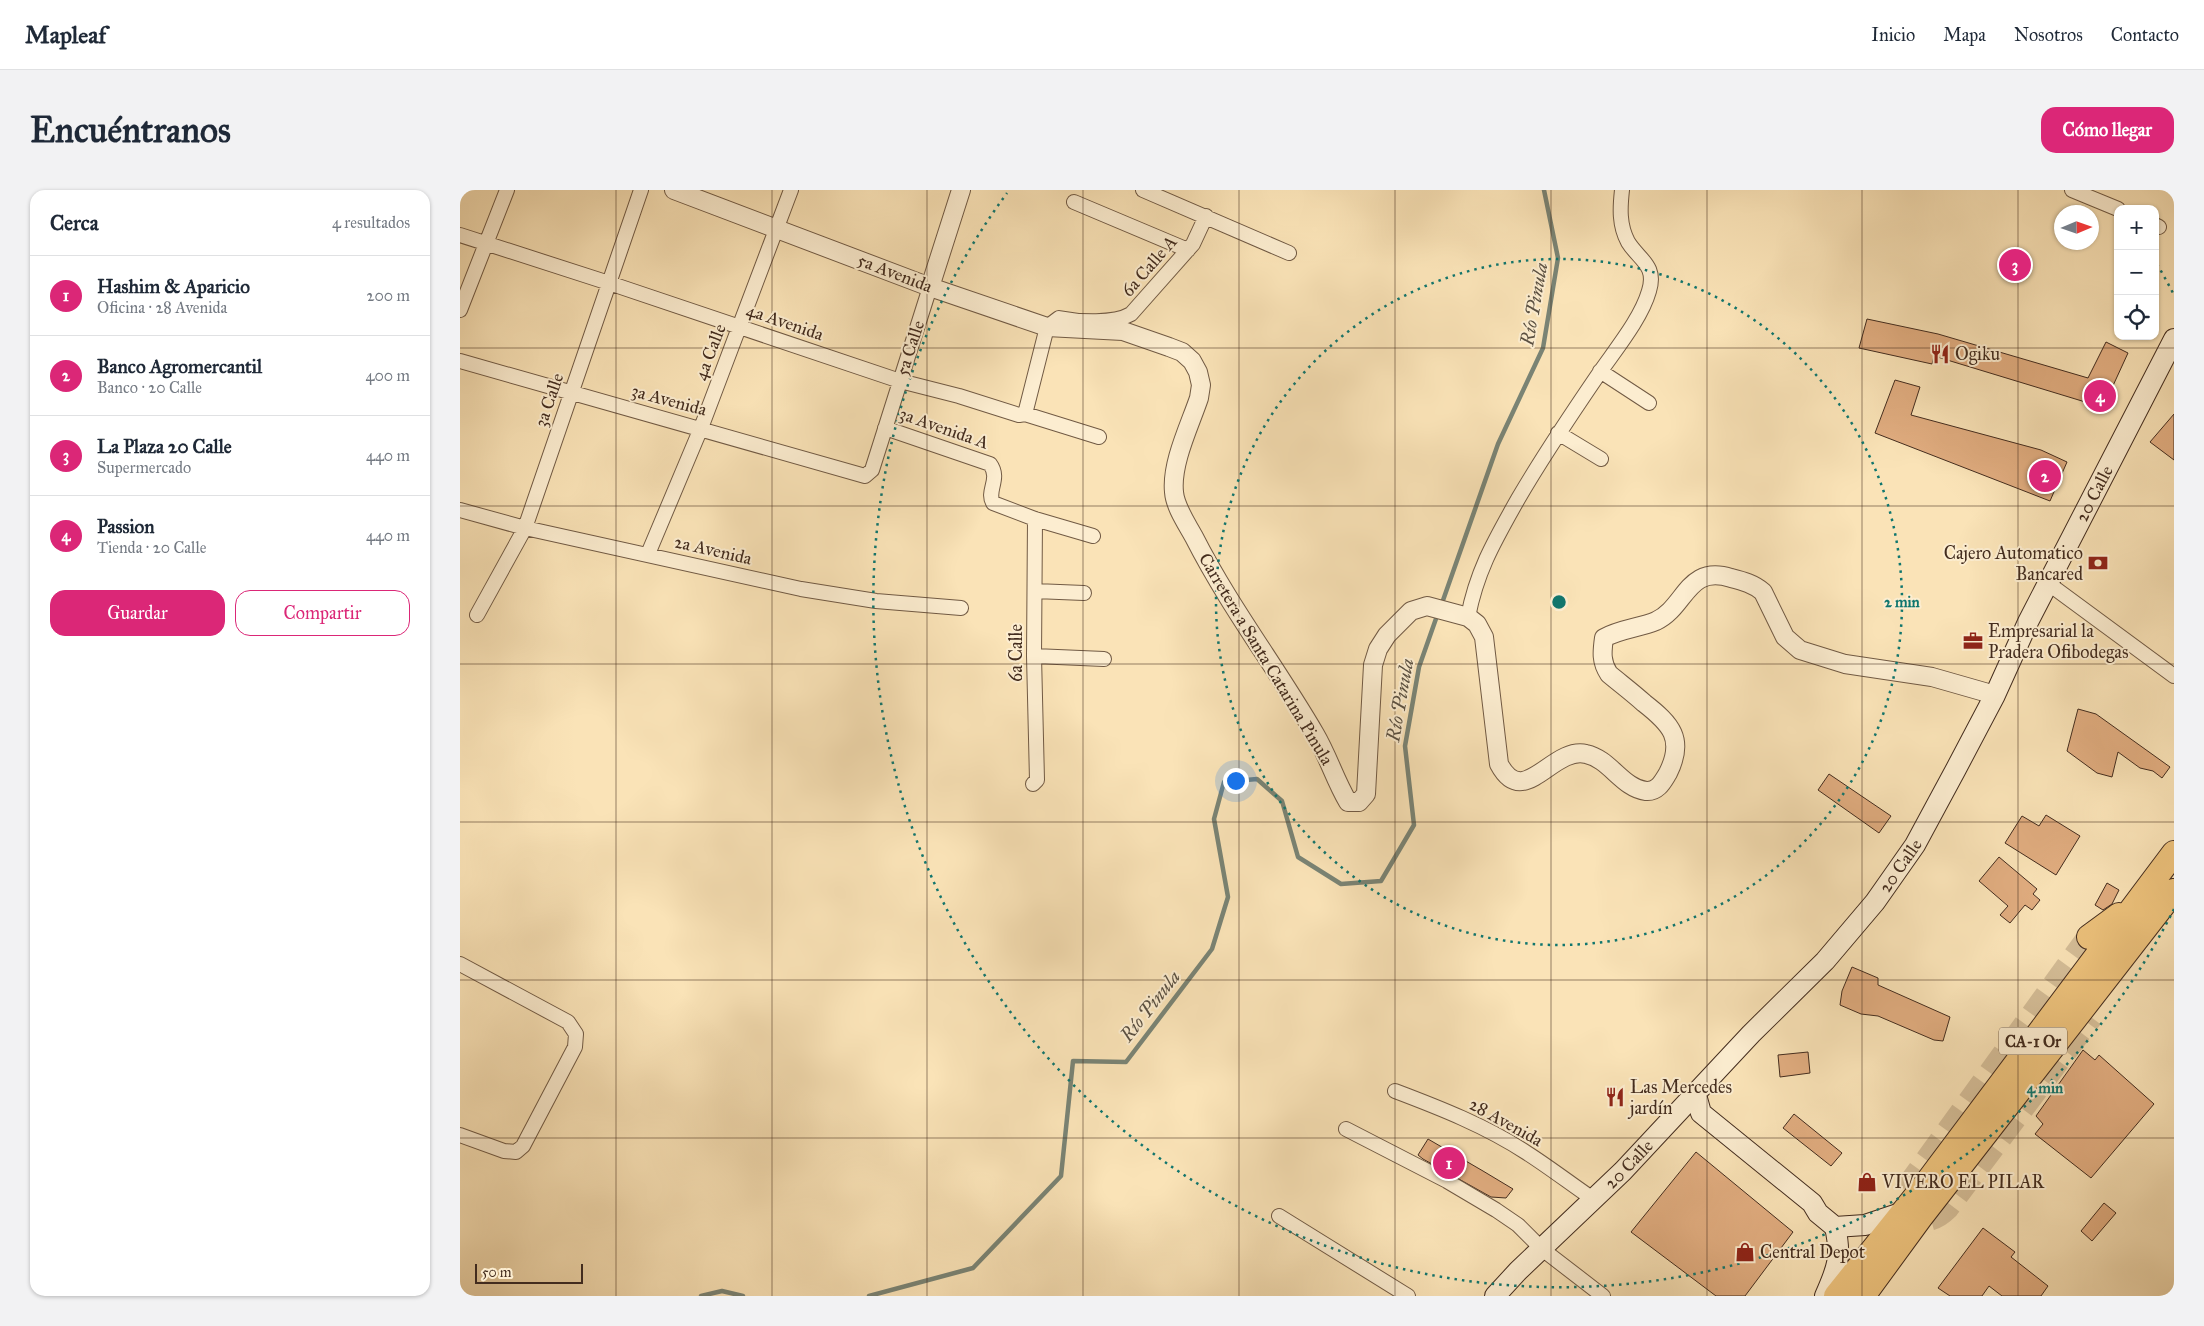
<!DOCTYPE html>
<html lang="es">
<head>
<meta charset="utf-8">
<style>
  body { margin:0; font-family:"IM FELL Great Primer",serif; background:#f2f2f3; color:#1f2937 }
  .controls { position:absolute; right:15px; top:15px; display:grid; overflow:hidden; border-radius:10px; box-shadow:0 1px 4px #0004 }
  .controls button { width:45px; height:45px; display:grid; place-items:center; padding:0; border:0; border-bottom:1px solid #e0e1e3; background:#fff; color:#1f2937; font:25px sans-serif }
  .compass { position:absolute; left:1594px; top:15px; width:45px; height:45px; border-radius:50%; background:#fff; box-shadow:0 1px 4px #0004; rotate:88deg }
  .scale { position:absolute; left:15px; bottom:12px; width:108px; box-sizing:border-box; padding-left:5px; border:2px solid #432c1e; border-top:0; font-size:14px; line-height:18px; white-space:nowrap; color:#432c1e; -webkit-text-stroke:4px #fcedd0; paint-order:stroke }
  .you { position:absolute; left:775px; top:590px; width:18px; height:18px; margin:-12px; border:4px solid #fff; border-radius:50%; background:#1a73e8; box-shadow:0 0 0 8px #1a73e833 }
  .badge { display:grid; place-items:center; width:32px; height:32px; border-radius:50%; background:#db2777; color:#fff; font-size:16px; font-weight:700 }
  .pin { position:absolute; translate:-50% -50%; border:2px solid #fff; box-shadow:0 1px 5px #0006 }
  .list { margin:0; padding:0; list-style:none }
  h2 { display:flex; justify-content:space-between; align-items:center; height:65px; margin:0; padding:0 20px; font-size:21px }
  h2 small { font-size:16px; font-weight:400; color:#747a83 }
  .list li { display:grid; grid-template-columns:32px 1fr auto; gap:15px; align-items:center; box-sizing:border-box; height:80px; padding:0 20px; border-top:1px solid #e0e1e3 }
  .list b { display:block; font-size:19px; white-space:nowrap }
  .list p { margin:0; font-size:16px; white-space:nowrap; color:#747a83 }
  .list em { font-size:16px; font-style:normal; color:#747a83 }
  .actions { display:flex; gap:10px; padding:15px 20px }
  .actions a { flex:1; padding:11px 0; border:1px solid #db2777; border-radius:15px; text-align:center; font-size:18px; color:#db2777 }
  .actions .main { background:#db2777; color:#fff }
  .icon { flex:none; width:28px; height:28px; fill:none; stroke:currentColor; stroke-width:2; stroke-linecap:round; stroke-linejoin:round }
  .map { position:relative; flex:none; width:1714px; height:1106px; overflow:hidden; border-radius:15px }
  header { display:flex; align-items:center; gap:30px; box-sizing:border-box; height:70px; padding:0 25px; background:#fff; border-bottom:1px solid #e0e1e3 }
  header strong { font-size:24px }
  nav { display:flex; gap:28px; margin-inline-start:auto; font-size:18px }
  .intro { display:flex; align-items:center; justify-content:space-between; box-sizing:border-box; height:120px; padding:0 30px }
  h1 { margin:0; font-size:35px }
  .button { padding:12px 22px; border-radius:15px; background:#db2777; color:#fff; font-size:18px; font-weight:700 }
  main { display:flex; gap:30px; padding:0 30px }
  aside { flex:1; background:#fff; border-radius:15px; box-shadow:0 1px 4px #0004 }
  .map>svg:first-child { display:block }
</style>
</head>
<body>
<header>
<strong>Mapleaf</strong>
<nav><a>Inicio</a><a>Mapa</a><a>Nosotros</a><a>Contacto</a></nav>
</header>
<div class="intro"><h1>Encuéntranos</h1><a class="button">Cómo llegar</a></div>
<main>
<aside>
<h2>Cerca<small>4 resultados</small></h2>
<ul class="list">
<li><span class="badge">1</span><div><b>Hashim &amp; Aparicio</b><p>Oficina · 28 Avenida</p></div><em>200 m</em></li>
<li><span class="badge">2</span><div><b>Banco Agromercantil</b><p>Banco · 20 Calle</p></div><em>400 m</em></li>
<li><span class="badge">3</span><div><b>La Plaza 20 Calle</b><p>Supermercado</p></div><em>440 m</em></li>
<li><span class="badge">4</span><div><b>Passion</b><p>Tienda · 20 Calle</p></div><em>440 m</em></li>
</ul>
<div class="actions"><a class="main">Guardar</a><a>Compartir</a></div>
</aside>
<div class="map">
<svg width="1714" height="1106" viewBox="0 0 1714 1106">
  <rect width="100%" height="100%" fill="#fae3b7"/>
  <filter id="stains"><feTurbulence type="fractalNoise" baseFrequency=".004" numOctaves="4"/><feColorMatrix values="0 0 0 0 .2 0 0 0 0 .09 0 0 0 0 .02 0 0 0 .5 -.17"/></filter>
  <radialGradient id="worn" r=".72"><stop offset=".6" stop-color="#630" stop-opacity="0"/><stop offset="1" stop-color="#630" stop-opacity=".3"/></radialGradient>
  <g fill="none" stroke-linecap="round" stroke-linejoin="round">
    <!-- stream -->
    <path stroke="#7a8475" stroke-width="4.5" d="M 981,416 L 1038,254 L 1083,158 L 1098,68 L 1084,0
      M 241,1106 L 262,1101 L 283,1106
      M 409,1106 L 513,1078 L 601,986 L 613,871 L 666,872 L 752,759 L 768,707 L 754,629 L 764,592 L 797,589 L 822,611 L 838,667 L 881,694 L 921,691 L 954,635 L 945,556 L 959,477 L 978,423"/>
  </g>
  <!-- building -->
  <path fill="#e1ad80" stroke="#432c1e" d="M 1407,129 L 1478,144 L 1628,188 L 1646,152 L 1668,163 L 1651,200 L 1645,218 L 1474,166 L 1472,174 L 1399,158 Z
    M 1435,190 L 1460,197 L 1451,225 L 1581,260 L 1607,272 L 1590,311 L 1415,243 Z
    M 1714,224 L 1714,270 L 1690,252 Z
    M 1618,519 L 1636,524 L 1710,577 L 1702,588 L 1693,581 L 1680,578 L 1658,562 L 1652,587 L 1637,583 L 1607,561 Z
    M 1369,584 L 1431,626 L 1419,643 L 1358,600 Z
    M 1586,625 L 1620,646 L 1596,685 L 1545,653 L 1562,626 L 1579,636 Z
    M 1539,667 L 1577,699 L 1573,704 L 1580,710 L 1572,720 L 1565,715 L 1550,733 L 1540,725 L 1548,716 L 1519,691 Z
    M 1647,693 L 1659,700 L 1652,714 L 1643,720 L 1635,715 Z
    M 1392,777 L 1418,788 L 1418,795 L 1490,827 L 1483,851 L 1474,850 L 1418,826 L 1401,824 L 1380,815 L 1382,801 Z
    M 1623,860 L 1635,870 L 1639,865 L 1694,914 L 1631,988 L 1575,944 L 1583,934 L 1576,926 Z
    M 1348,862 L 1350,883 L 1320,887 L 1318,865 Z
    M 1334,924 L 1382,963 L 1371,976 L 1323,938 Z
    M 968,949 L 1023,981 L 1053,999 L 1046,1008 L 1031,1007 L 963,969 L 958,965 Z
    M 1236,962 L 1333,1042 L 1285,1106 L 1256,1106 L 1171,1042 Z
    M 1644,1013 L 1656,1023 L 1632,1051 L 1621,1041 Z
    M 1523,1038 L 1555,1062 L 1551,1067 L 1588,1096 L 1581,1106 L 1542,1106 L 1529,1096 L 1522,1106 L 1490,1106 L 1478,1098 Z"/>
  <g fill="none" stroke-linecap="round" stroke-linejoin="round">
    <!-- trunk-tunnel -->
    <path stroke="#d5be98" stroke-width="24" stroke-dasharray="24 12" stroke-linecap="butt" d="M 1629,747 L 1446,999 C 1439,1013 1449,1030 1466,1029 C 1474,1029 1482,1023 1487,1018 L 1631,827"/>
    <defs>
      <path id="minor" d="M 683,0 L 829,63
        M 1612,0 L 1658,19
        M 614,12 L 728,60
        M 1695,35 L 1699,37
        M 0,45 L 149,93 L 440,191 L 499,206 L 559,225 L 565,224 L 639,247
        M 0,120 L 47,0
        M 0,171 L 405,286 L 412,280 L 470,97
        M 1140,181 L 1189,213
        M 565,224 L 587,137 L 599,128 C 619,132 654,134 671,124 L 733,54 L 746,26
        M 425,238 L 530,274 C 541,289 526,301 533,313 L 575,329 L 633,346
        M 1098,243 L 1141,269
        M 0,320 L 65,338 L 341,399 L 416,411 L 501,418
        M 188,364 L 241,238 L 331,0
        M 1589,394 L 1714,486
        M 575,401 L 624,403
        M 17,425 L 65,338 L 181,0
        M 1008,427 C 1017,380 1035,350 1058,309 C 1083,266 1110,226 1138,185 C 1155,160 1181,129 1189,101 C 1197,75 1179,70 1168,52 C 1159,35 1160,18 1162,0
        M 574,466 L 644,469
        M 573,594 L 577,590 L 574,466 L 575,329
        M 0,774 L 108,832 L 116,844 L 115,857 L 63,956 L 56,962 L 44,961 L 0,945
        M 935,901 C 980,918 1026,936 1067,963 C 1089,977 1111,994 1133,1009
        M 886,939 L 987,991 L 1036,1020 L 1058,1035 L 1082,1059 L 1143,1106
        M 819,1026 L 948,1106"/>
      <path id="tertiary" d="M 214,0 L 470,97 L 587,137 L 663,141 L 709,157 L 722,162 L 732,171 L 738,182 L 741,195 L 739,208 C 730,235 711,273 714,302 C 715,317 727,334 734,347 C 769,416 816,477 855,544 C 868,566 875,590 888,612 L 899,612 L 906,604 L 913,475 L 918,459 L 927,445 L 951,421 L 967,416 L 1008,427 L 1017,434 L 1024,447 L 1039,574 C 1064,621 1092,556 1126,564 C 1150,569 1162,598 1186,601 C 1198,602 1203,591 1208,583 C 1225,549 1211,534 1184,513 C 1173,503 1161,494 1149,484 C 1141,472 1142,462 1144,448 C 1160,439 1179,438 1196,431 C 1226,417 1227,374 1271,388 C 1283,391 1294,394 1303,402 L 1325,447 L 1340,460 L 1385,474 L 1472,487 L 1535,505
        M 470,97 L 501,0"/>
      <g id="secondary">
        <path d="M 1236,905 L 1241,923 L 1352,1013 L 1358,1023 L 1375,1037 L 1405,1035 L 1441,1023"/>
        <path id="s1" d="M 1035,1106 L 1058,1081 L 1163,981 L 1291,844 L 1365,771 L 1415,712 L 1455,655 L 1496,579 L 1535,505 L 1568,432 L 1714,149"/>
        <path d="M 1365,1106 C 1377,1079 1382,1067 1375,1037"/>
      </g>
      <path id="trunk" d="M 1629,747 L 1659,725
        M 1376,1106 L 1468,991 L 1714,663
        M 1403,1106 L 1460,1028 L 1714,701"/>
    </defs>
    <!-- minor casing -->
    <use href="#minor" stroke="#715a44" stroke-width="16"/>
    <!-- tertiary casing -->
    <use href="#tertiary" stroke="#715a44" stroke-width="20"/>
    <!-- secondary casing -->
    <use href="#secondary" stroke="#432c1e" stroke-width="22"/>
    <!-- trunk casing -->
    <use href="#trunk" stroke="#432c1e" stroke-width="26"/>
    <!-- minor -->
    <use href="#minor" stroke="#fcedd0" stroke-width="14"/>
    <!-- tertiary -->
    <use href="#tertiary" stroke="#fcedd0" stroke-width="18"/>
    <!-- secondary -->
    <use href="#secondary" stroke="#fcedd0" stroke-width="20"/>
    <!-- trunk -->
    <use href="#trunk" stroke="#edc27c" stroke-width="24"/>
  </g>
  <!-- grid -->
  <path fill="none" stroke="#432c1e" stroke-width="1" stroke-opacity="0.55" d="M 156,0 L 156,1106M 312,0 L 312,1106M 467,0 L 467,1106M 623,0 L 623,1106M 779,0 L 779,1106M 935,0 L 935,1106M 1091,0 L 1091,1106M 1247,0 L 1247,1106M 1402,0 L 1402,1106M 1558,0 L 1558,1106M 0,158 L 1714,158M 0,316 L 1714,316M 0,474 L 1714,474M 0,632 L 1714,632M 0,790 L 1714,790M 0,948 L 1714,948"/>
  <!-- distance rings -->
  <g fill="none" stroke="#0f766e" stroke-width="2.5" stroke-dasharray="2.5 5">
    <circle cx="1099" cy="412" r="343"/>
    <path d="M1714 719A687 687 0 1 1 547 3M1697 74A687 687 0 0 1 1714 105"/>
  </g>
  <!-- icons -->
  <defs>
    <symbol id="restaurant-bare" viewBox="-9 -9 18 18"><path d="M-5-6h1v4h1v-4h1v4h1v-4h1v5L-1.5 .5V6h-2V.5L-5-1ZM5-6V6H3V1.5H1.5Q1.5-4 5-6Z" fill="#8f2418" stroke="#fcedd0" stroke-width="2.5" paint-order="stroke"/></symbol>
    <symbol id="bank-bare" viewBox="-9 -9 18 18"><path d="M-6-4H6V4H-6ZM0-2.3a2.3 2.3 0 1 0 0 4.6a2.3 2.3 0 1 0 0-4.6Z" fill="#8f2418" stroke="#fcedd0" stroke-width="2.5" paint-order="stroke"/></symbol>
    <symbol id="office-bare" viewBox="-9 -9 18 18"><path d="M-6-3h4V-5.5h4V-3h4V5H-6ZM-1-4.5V-3h2v-1.5ZM-6 0V1H6V0Z" fill="#8f2418" stroke="#fcedd0" stroke-width="2.5" paint-order="stroke"/></symbol>
    <symbol id="shop-bare" viewBox="-9 -9 18 18"><path d="M-5-2.5h2.3a2.7 3.5 0 0 1 5.4 0H5L5.5 6h-11ZM-1.5-2.5h3a1.5 2.3 0 0 0-3 0Z" fill="#8f2418" stroke="#fcedd0" stroke-width="2.5" paint-order="stroke"/></symbol>
  </defs>
  <g fill-rule="evenodd">
    <use href="#restaurant-bare" x="1466" y="150" width="28" height="28"/>
    <use href="#bank-bare" x="1624" y="359" width="28" height="28"/>
    <use href="#office-bare" x="1499" y="437" width="28" height="28"/>
    <use href="#restaurant-bare" x="1141" y="893" width="28" height="28"/>
    <use href="#shop-bare" x="1393" y="978" width="28" height="28"/>
    <use href="#shop-bare" x="1271" y="1048" width="28" height="28"/>
  </g>
  <g text-anchor="middle" dominant-baseline="central" stroke-width="4" stroke-linejoin="round" paint-order="stroke">
    <!-- shield labels -->
    <rect fill="#fcedd0" stroke="#7a6653" stroke-width="1" x="1539" y="837.5" width="68" height="27" rx="4"/>
    <g font-size="16" font-weight="bold" fill="#432c1e">
      <text x="1573" y="851">CA-1 Or</text>
    </g>
    <!-- street labels -->
    <g font-size="18" fill="#432c1e" stroke="#fcedd0">
      <text transform="translate(689 76) rotate(-49)">6a Calle A</text>
      <text transform="translate(435 83) rotate(21)">5a Avenida</text>
      <text transform="translate(325 132) rotate(19)">4a Avenida</text>
      <text transform="translate(450 158) rotate(-72)">5a Calle</text>
      <text transform="translate(250 162) rotate(-69)">4a Calle</text>
      <text transform="translate(89 210) rotate(-71)">3a Calle</text>
      <text transform="translate(209 210) rotate(15)">3a Avenida</text>
      <text transform="translate(484 238) rotate(19)">3a Avenida A</text>
      <text stroke="none"><textPath href="#s1" startOffset="1012">20 Calle</textPath></text>
      <text transform="translate(253 360) rotate(13)">2a Avenida</text>
      <text transform="translate(556 463) rotate(-90)">6a Calle</text>
      <text transform="translate(806 469) rotate(59)">Carretera a Santa Catarina Pinula</text>
      <text stroke="none"><textPath href="#s1" startOffset="592">20 Calle</textPath></text>
      <text transform="translate(1046 932) rotate(29)">28 Avenida</text>
      <text stroke="none"><textPath href="#s1" startOffset="188">20 Calle</textPath></text>
    </g>
    <!-- poi labels -->
    <g font-size="18" fill="#432c1e" stroke="#fcedd0" text-anchor="start">
      <text x="1495" y="164">Ogiku</text>
      <text x="1623" y="363" text-anchor="end">Cajero Automatico<tspan x="1623" dy="21">Bancared</tspan></text>
      <text x="1528" y="441">Empresarial la<tspan x="1528" dy="21">Pradera Ofibodegas</tspan></text>
      <text x="1170" y="897">Las Mercedes<tspan x="1170" dy="21">jardín</tspan></text>
      <text x="1422" y="992">VIVERO EL PILAR</text>
      <text x="1300" y="1062">Central Depot</text>
    </g>
    <!-- water labels -->
    <g font-size="19" font-style="italic" fill="#5a5042" stroke="#fcedd0">
      <text transform="translate(1074 114) rotate(-80)">Río Pinula</text>
      <text transform="translate(940 510) rotate(-80)">Río Pinula</text>
      <text transform="translate(690 816) rotate(-52)">Río Pinula</text>
    </g>
  </g>
  <circle cx="1099" cy="412" r="8" fill="#0f766e" stroke="#fcedd0" stroke-width="2.5"/>
  <g font-size="15" text-anchor="middle" font-weight="bold" fill="#0f766e" stroke="#fcedd0" stroke-width="4" stroke-linejoin="round" paint-order="stroke">
    <text x="1442" y="417">2 min</text>
    <text x="1585" y="903">4 min</text>
  </g>
  <rect width="100%" height="100%" filter="url(#stains)"/>
  <rect width="100%" height="100%" fill="url(#worn)"/>
</svg>
<div class="controls">
<button>+</button>
<button>−</button>
<button><svg class="icon" aria-label="locate" viewBox="0 0 24 24"><circle cx="12" cy="12" r="6"/><path d="M12 2v4M12 18v4M2 12h4M18 12h4"/></svg></button>
</div>
<svg class="compass" viewBox="-18 -18 36 36"><path d="M0-13l5 13h-10z" fill="#e53935"/><path d="M0 13l5-13h-10z" fill="#747a83"/></svg>
<div class="scale">50 m</div>
<div class="you"></div>
<div class="pin badge" style="left:989px;top:973px">1</div>
<div class="pin badge" style="left:1585px;top:286px">2</div>
<div class="pin badge" style="left:1555px;top:75px">3</div>
<div class="pin badge" style="left:1640px;top:206px">4</div>
</div>
</main>
</body>
</html>
